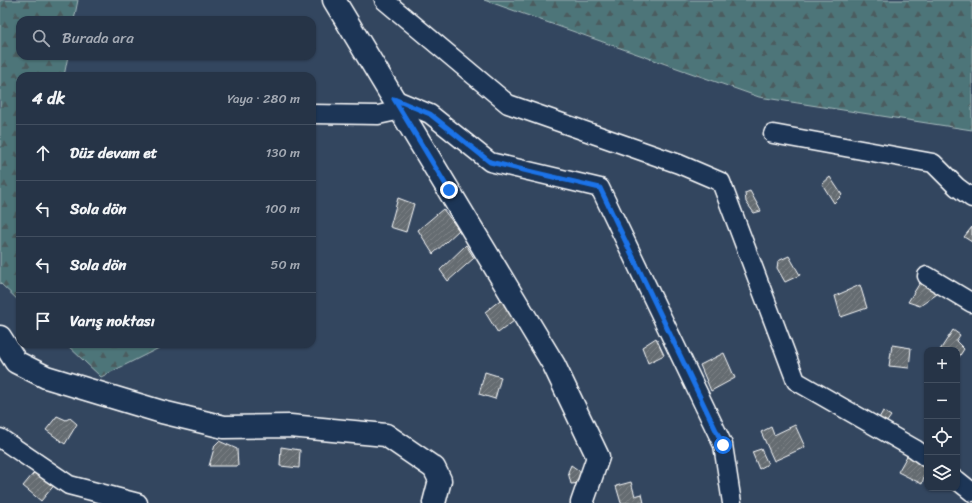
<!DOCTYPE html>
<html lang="tr">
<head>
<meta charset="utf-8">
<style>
  body { margin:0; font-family:Sriracha,sans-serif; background:#323f52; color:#f1f3f6 }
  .controls { position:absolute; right:12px; bottom:12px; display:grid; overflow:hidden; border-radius:8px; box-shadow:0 1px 3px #0004 }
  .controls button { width:36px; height:36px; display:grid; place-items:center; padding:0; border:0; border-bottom:1px solid #424f60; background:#263447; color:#f1f3f6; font:20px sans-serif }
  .stop { position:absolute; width:12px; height:12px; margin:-9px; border:3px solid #1a73e8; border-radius:50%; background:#fff }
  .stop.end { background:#1a73e8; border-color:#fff; box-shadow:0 1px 4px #0008 }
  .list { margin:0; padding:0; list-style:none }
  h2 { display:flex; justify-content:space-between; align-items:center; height:52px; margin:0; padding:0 16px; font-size:17px }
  h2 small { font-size:13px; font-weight:400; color:#a4aab4 }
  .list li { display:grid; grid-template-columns:26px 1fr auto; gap:12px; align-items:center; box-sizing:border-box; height:56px; padding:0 16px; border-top:1px solid #424f60 }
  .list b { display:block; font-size:15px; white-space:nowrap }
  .list em { font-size:13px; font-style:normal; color:#a4aab4 }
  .icon { flex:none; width:22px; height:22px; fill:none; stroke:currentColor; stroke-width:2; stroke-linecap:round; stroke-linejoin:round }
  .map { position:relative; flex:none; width:972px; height:503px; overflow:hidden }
  .search { position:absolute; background:#263447; box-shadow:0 1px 3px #0004; left:16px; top:16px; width:300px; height:44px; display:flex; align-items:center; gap:10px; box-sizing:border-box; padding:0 14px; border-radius:12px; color:#a4aab4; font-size:15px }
  .panel { position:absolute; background:#263447; box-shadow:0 1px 3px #0004; left:16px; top:72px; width:300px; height:276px; border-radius:12px }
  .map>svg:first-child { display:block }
</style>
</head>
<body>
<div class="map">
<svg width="972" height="503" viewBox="0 0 972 503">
  <defs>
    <pattern id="forest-firs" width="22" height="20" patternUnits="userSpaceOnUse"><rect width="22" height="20" fill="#4d7579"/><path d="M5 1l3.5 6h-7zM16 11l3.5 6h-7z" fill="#4c5c5e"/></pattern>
    <pattern id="building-hatch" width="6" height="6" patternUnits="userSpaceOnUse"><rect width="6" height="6" fill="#656c71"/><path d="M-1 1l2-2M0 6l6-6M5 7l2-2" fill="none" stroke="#7c8286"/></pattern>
  </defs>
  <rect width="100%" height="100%" fill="#33465f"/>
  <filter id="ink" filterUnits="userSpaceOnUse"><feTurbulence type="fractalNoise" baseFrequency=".025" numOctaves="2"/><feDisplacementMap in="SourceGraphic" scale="8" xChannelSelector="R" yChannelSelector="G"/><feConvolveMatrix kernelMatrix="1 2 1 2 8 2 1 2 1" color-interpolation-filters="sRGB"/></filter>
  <g filter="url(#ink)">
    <!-- forest -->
    <path fill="url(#forest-firs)" stroke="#a6babc" d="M 0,0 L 78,0 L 74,20 L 20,20 L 20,56 L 68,56 L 64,76 L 20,76 L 20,302 L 0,283 Z
      M 484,0 L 972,0 L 972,130 L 759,97 Z
      M 66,344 L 167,344 L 101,377 Z"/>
    <!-- building -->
    <path fill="url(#building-hatch)" stroke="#fff" d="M 830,177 L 842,195 L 834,203 L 822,184 Z
      M 750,191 L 761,211 L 754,213 L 746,202 L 745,193 Z
      M 398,198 L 414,204 L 406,232 L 390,227 Z
      M 443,209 L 459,230 L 433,254 L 418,230 Z
      M 972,227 L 972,242 L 964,237 Z
      M 466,245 L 474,258 L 448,281 L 440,270 Z
      M 789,256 L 800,275 L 785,282 L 777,268 L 778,261 Z
      M 921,281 L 940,292 L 920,306 L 908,302 Z
      M 860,285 L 867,308 L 841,317 L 835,296 Z
      M 504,297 L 518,318 L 498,333 L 485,312 Z
      M 953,330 L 960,335 L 956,341 L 964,349 L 957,360 L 957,350 L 940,350 Z
      M 656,338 L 664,355 L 648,363 L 642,347 Z
      M 892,345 L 911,348 L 909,368 L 889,366 Z
      M 724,353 L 735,378 L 711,391 L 700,365 Z
      M 485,372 L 501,377 L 495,399 L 479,394 Z
      M 883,411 L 891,416 L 886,423 L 878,420 Z
      M 57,416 L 66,420 L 70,418 L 77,424 L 65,444 L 46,430 Z
      M 795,425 L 805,447 L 774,461 L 761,432 L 771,427 L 774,435 Z
      M 219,441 L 237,449 L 238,466 L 209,466 L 215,445 Z
      M 281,447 L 300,450 L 299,468 L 280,466 Z
      M 761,449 L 768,464 L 759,469 L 752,452 Z
      M 908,454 L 927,465 L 922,484 L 898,472 Z
      M 571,465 L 581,472 L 582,483 L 571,484 L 568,472 Z
      M 38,468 L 56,483 L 41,501 L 23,486 Z
      M 631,482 L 635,496 L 642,494 L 644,503 L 621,503 L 616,486 Z"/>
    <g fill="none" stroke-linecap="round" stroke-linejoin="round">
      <defs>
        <path id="street" d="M 384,0 L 508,104 L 679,164 L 721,182 L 796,381 L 915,449 L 927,458
          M 394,99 L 430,114 L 490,162 L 600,188 L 723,445 L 732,503
          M 312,114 L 378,115 L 401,110
          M 773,134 L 933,163 L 957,187 L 972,198
          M 927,276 L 972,303
          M 0,438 L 69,485 L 138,503
          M 957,480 L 972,492"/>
        <path id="secondary" d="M 334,0 L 554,365 L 598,457 L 582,503
          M 0,337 L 16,362 L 46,377 L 162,412 L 224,427 L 290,426 L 386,435 L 434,468 L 440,480 L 434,503"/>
      </defs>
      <!-- street casing -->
      <use href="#street" stroke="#fff" stroke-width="21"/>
      <!-- secondary casing -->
      <use href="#secondary" stroke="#fff" stroke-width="25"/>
      <!-- street -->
      <use href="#street" stroke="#1d3557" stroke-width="18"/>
      <!-- secondary -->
      <use href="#secondary" stroke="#1d3557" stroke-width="22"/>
    </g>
  </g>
  <g fill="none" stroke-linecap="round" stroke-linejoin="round" filter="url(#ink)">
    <!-- route -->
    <path stroke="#1a73e8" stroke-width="5" d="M 449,190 L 394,99 L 430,114 L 490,162 L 600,188 L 723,445"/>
  </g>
</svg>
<div class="controls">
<button>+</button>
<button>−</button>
<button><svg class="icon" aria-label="locate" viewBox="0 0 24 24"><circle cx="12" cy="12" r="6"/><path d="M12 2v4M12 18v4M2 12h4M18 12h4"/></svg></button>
<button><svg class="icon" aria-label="layers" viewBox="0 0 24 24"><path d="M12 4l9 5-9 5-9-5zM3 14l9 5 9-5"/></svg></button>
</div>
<div class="stop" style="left:723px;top:445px"></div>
<div class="stop end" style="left:449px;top:190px"></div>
<div class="search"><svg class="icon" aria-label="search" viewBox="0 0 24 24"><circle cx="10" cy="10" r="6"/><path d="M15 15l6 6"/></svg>Burada ara</div>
<section class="panel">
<h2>4 dk<small>Yaya · 280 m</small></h2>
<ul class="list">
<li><svg class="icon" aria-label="ahead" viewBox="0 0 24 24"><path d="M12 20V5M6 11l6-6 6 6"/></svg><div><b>Düz devam et</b></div><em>130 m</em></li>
<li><svg class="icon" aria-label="left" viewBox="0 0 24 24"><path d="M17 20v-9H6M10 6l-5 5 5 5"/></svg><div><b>Sola dön</b></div><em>100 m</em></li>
<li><svg class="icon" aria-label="left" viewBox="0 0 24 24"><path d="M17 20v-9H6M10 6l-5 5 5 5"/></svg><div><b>Sola dön</b></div><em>50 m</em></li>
<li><svg class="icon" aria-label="arrive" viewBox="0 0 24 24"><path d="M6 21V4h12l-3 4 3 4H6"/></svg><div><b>Varış noktası</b></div></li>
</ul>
</section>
</div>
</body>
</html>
